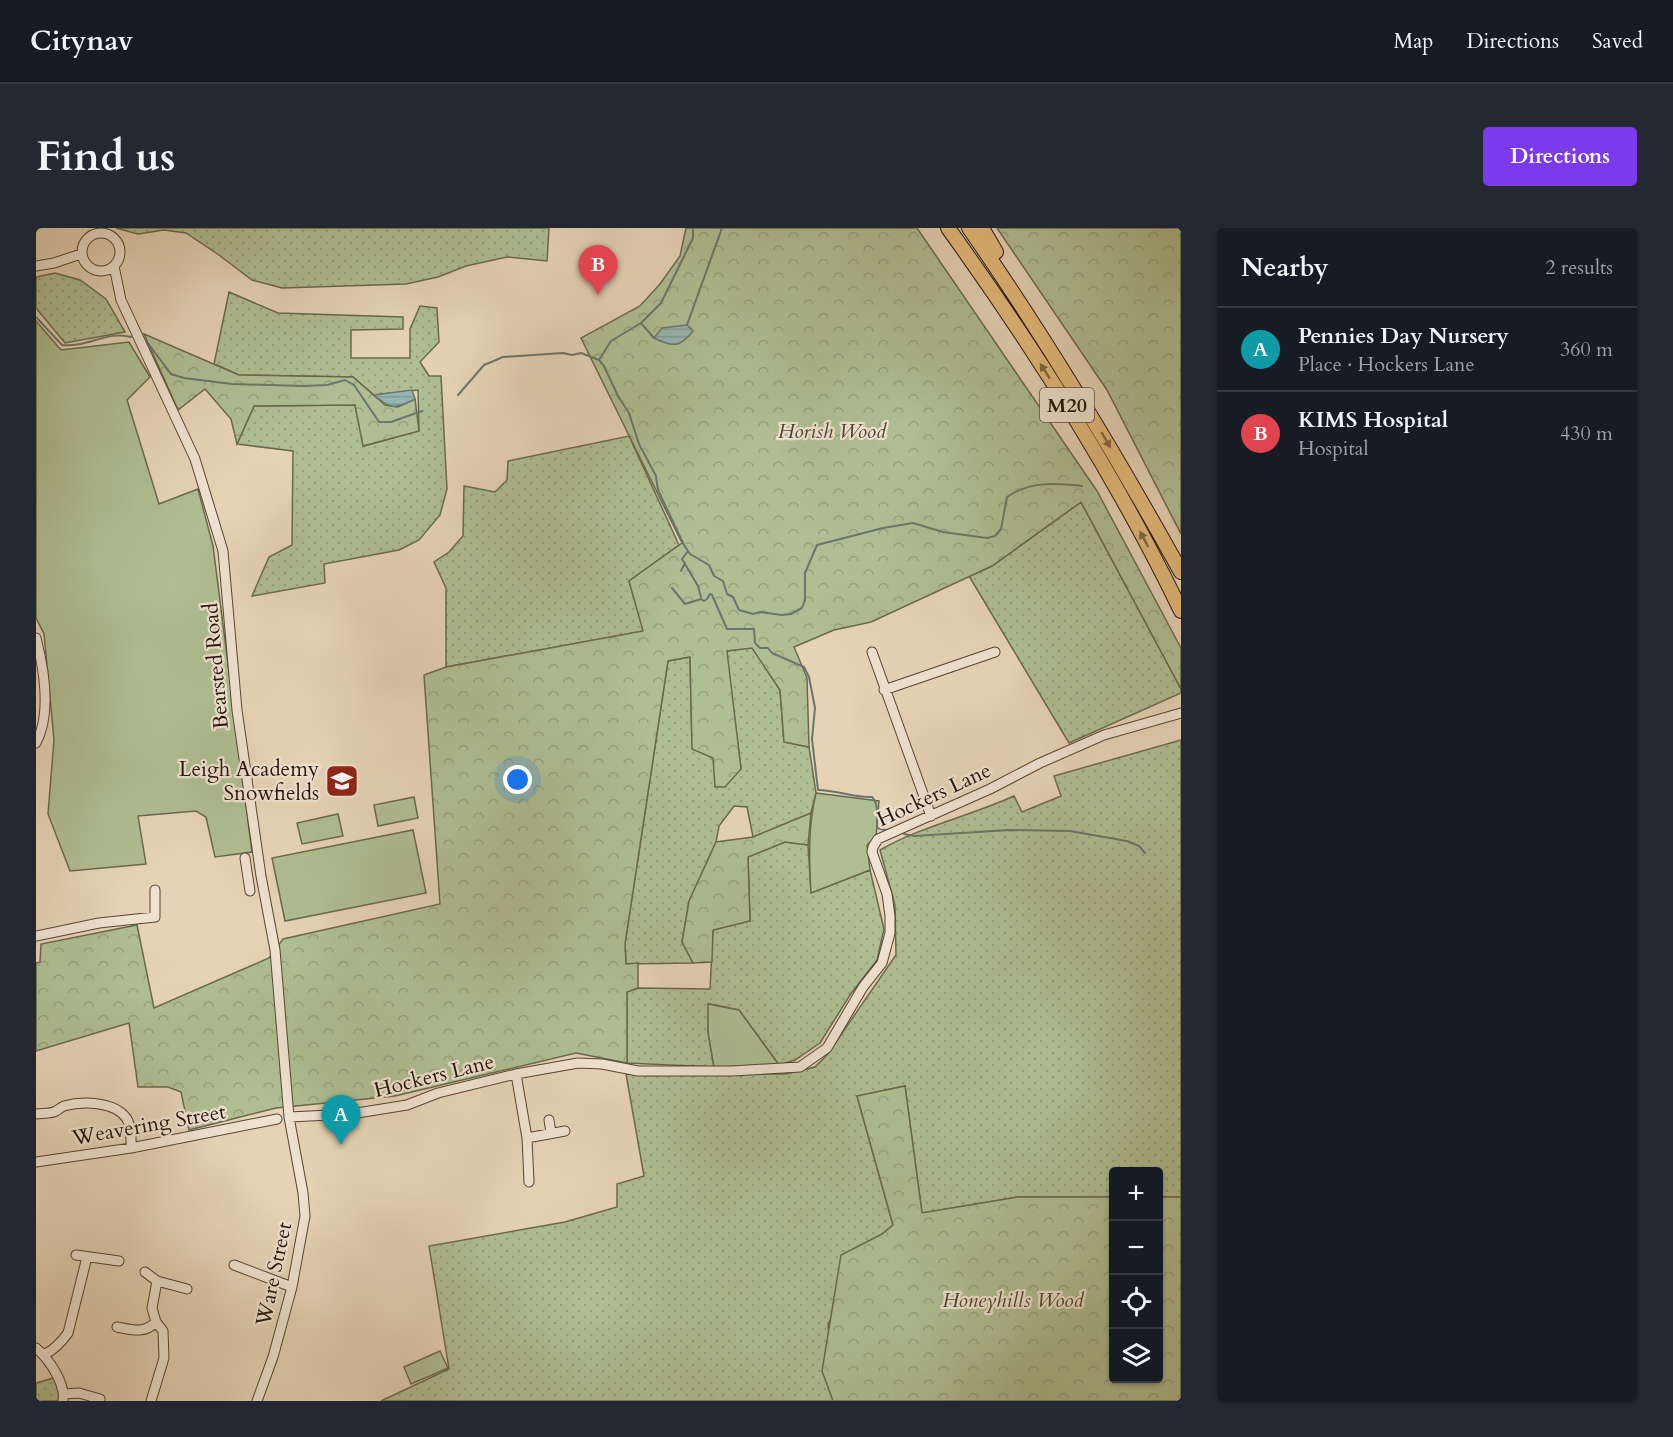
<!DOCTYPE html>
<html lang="en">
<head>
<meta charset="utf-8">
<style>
  body { margin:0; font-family:Cardo,serif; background:#242831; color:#f1f3f6 }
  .controls { position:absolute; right:18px; bottom:18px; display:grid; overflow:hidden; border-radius:6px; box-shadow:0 2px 4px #0004 }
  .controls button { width:54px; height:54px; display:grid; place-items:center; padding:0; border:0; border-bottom:2px solid #363941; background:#171b24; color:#f1f3f6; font:30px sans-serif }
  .you { position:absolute; left:482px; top:552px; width:21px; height:21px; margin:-15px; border:4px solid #fff; border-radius:50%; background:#1a73e8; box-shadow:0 0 0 9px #1a73e833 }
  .badge { display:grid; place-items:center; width:39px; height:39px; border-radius:50%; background:#7c3aed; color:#fff; font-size:20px; font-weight:700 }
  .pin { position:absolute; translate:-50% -50px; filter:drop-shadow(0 2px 3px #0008) }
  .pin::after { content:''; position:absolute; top:32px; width:21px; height:18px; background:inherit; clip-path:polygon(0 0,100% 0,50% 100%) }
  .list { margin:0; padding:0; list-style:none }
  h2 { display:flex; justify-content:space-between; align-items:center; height:78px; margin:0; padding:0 24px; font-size:26px }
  h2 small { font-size:20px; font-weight:400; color:#9ea1a6 }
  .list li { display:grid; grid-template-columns:39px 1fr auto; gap:18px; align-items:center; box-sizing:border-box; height:84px; padding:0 24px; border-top:2px solid #363941 }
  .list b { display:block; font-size:22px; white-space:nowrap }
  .list p { margin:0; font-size:20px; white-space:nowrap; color:#9ea1a6 }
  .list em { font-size:20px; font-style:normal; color:#9ea1a6 }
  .icon { flex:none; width:33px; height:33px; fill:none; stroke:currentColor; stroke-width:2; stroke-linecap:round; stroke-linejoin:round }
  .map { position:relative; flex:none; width:1145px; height:1173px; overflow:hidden; border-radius:6px }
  header { display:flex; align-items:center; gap:36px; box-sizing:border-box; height:84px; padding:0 30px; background:#171b24; border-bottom:2px solid #363941 }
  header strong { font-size:28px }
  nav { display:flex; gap:33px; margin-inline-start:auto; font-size:21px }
  .intro { display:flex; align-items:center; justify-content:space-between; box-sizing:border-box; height:144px; padding:0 36px }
  h1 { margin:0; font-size:42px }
  .button { padding:15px 27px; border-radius:6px; background:#7c3aed; color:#fff; font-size:21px; font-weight:700 }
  main { display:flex; gap:36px; padding:0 36px }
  aside { flex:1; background:#171b24; border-radius:6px; box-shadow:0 2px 4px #0004 }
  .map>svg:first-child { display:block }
</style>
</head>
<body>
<header>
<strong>Citynav</strong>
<nav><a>Map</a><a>Directions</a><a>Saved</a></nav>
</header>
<div class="intro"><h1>Find us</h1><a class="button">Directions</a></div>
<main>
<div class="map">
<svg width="1145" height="1173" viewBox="0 0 1145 1173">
  <defs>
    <pattern id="grass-dots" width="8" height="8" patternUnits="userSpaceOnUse" patternTransform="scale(1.5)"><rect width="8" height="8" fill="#afbe93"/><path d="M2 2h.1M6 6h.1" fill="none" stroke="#96a27d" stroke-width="1.8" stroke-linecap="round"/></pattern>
    <pattern id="forest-crowns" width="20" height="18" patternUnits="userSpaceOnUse" patternTransform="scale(1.5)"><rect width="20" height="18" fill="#afbe93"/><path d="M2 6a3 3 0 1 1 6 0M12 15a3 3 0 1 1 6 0" fill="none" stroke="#96a27d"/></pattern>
    <pattern id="water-rules" width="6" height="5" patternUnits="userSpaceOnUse" patternTransform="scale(1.5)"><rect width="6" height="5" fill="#96b7b1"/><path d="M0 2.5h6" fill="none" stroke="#819c97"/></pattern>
  </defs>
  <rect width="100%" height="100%" fill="#e6d3b6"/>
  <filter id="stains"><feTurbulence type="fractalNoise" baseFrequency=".00333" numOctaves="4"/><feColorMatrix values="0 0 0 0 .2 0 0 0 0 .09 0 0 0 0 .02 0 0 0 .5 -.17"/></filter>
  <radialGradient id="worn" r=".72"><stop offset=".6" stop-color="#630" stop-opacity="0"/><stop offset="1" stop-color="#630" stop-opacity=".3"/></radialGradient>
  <!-- grass -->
  <path fill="url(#grass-dots)" stroke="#6a694d" stroke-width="1.5" d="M 80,0 L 513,0 L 511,33 L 471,29 L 430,38 L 402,49 L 370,56 L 246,60 L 216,52 L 183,27 L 150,5 L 128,2 L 102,6 Z
    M 19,45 L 44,52 L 70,71 L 89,104 L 29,115 L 0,80 L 0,49 Z
    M 193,64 L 242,85 L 367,89 L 367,101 L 315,102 L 315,130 L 374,130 L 374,101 L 384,78 L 401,80 L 403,114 L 384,134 L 393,148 L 405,148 L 411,261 L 404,287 L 383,312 L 363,322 L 288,336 L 289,355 L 216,368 L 233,329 L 256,317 L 257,223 L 201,216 L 218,178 L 319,177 L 328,218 L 383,203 L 382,162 L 338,167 L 317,149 L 203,147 L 178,136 Z
    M 593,208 L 643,317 L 593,353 L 608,403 L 410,439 L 410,360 L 398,334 L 413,324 L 427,308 L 428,258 L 459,264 L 471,252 L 472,233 Z
    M 1045,274 L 1145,461 L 1145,465 L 1033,515 L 933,348 L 956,338 Z
    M 716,419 L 744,462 L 748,514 L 773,519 L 780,565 L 775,585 L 717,609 L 711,579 L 698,578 L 683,598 L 680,614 L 653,674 L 646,714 L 657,735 L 590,736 L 589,716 L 632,433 L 654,429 L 656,520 L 678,530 L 679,558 L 705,541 L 690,423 Z
    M 1145,512 L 1145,969 L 1123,969 L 1122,944 L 1078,944 L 1077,969 L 982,969 L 886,985 L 869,858 L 821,868 L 857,997 L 846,1006 L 792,1096 L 798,1173 L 345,1173 L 413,1141 L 393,1018 L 529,994 L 581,979 L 581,956 L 608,948 L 590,846 L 750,846 L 779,839 L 791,827 L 860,727 L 859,677 L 844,622 C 886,598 934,588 978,568 L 986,584 L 1025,568 L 1018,548 Z
    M 749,614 L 772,617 L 775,665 L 834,642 L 848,701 L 841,732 L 814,767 L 784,815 L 759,832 L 743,837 L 703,782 L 673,776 L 672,804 L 678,839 L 591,835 L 591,764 L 602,760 L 674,761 L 677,702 L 714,693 L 712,629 Z
    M 21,1149 L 27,1173 L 0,1173 L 0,1155 Z"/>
  <!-- forest -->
  <path fill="url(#forest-crowns)" stroke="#6a694d" stroke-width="1.5" d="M 650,0 L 881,0 L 1061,263 L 1145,420 L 1145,461 L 1045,274 L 956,338 L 835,394 L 798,402 L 758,419 L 771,450 L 773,519 L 748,514 L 744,462 L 716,420 L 691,423 L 705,541 L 689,559 L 679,559 L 677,530 L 656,521 L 654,429 L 632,433 L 589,716 L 590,736 L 602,735 L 602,760 L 591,764 L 591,835 L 540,825 L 359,868 L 240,880 L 153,902 L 145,864 L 132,859 L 102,859 L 93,795 L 0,823 L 0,735 L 4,734 L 5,716 L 101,697 L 118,780 L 233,730 L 247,711 L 404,676 L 388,447 L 410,439 L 607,403 L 593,353 L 646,315 L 545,110 L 604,78 L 624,56 L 644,28 Z
    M 961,0 L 1145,0 L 1145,306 L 1071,162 Z
    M 108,106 L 203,147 L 317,149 L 349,177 L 362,179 L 379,171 L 383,203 L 327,218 L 319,177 L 218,178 L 201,216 L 195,191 L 169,161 L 142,182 Z
    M 775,585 L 772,617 L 749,614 L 712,629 L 714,693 L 677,702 L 676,734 L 657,735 L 646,714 L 653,673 L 680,614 L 717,609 Z
    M 869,858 L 886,985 L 982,969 L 1077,969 L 1078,1150 L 1122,1150 L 1123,969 L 1145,969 L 1145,1173 L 797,1173 L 786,1143 L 805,1027 L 846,1006 L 857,997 L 821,868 Z"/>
  <!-- green -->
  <path fill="#afbe93" stroke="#6a694d" stroke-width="1.5" d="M 0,93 L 25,122 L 93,114 L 114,149 L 91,172 L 123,276 L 162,261 L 177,318 L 216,624 L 179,629 L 170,589 L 160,583 L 102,588 L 110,636 L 34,643 L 12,586 L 18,512 L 8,406 L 0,390 Z
    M 780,565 L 843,573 L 840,609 L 831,617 L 834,642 L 775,665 C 773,630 772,599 780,565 Z
    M 378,569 L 382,590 L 342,598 L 338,577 Z
    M 302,586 L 307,608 L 266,616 L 261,595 Z
    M 377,602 L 390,665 L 249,693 L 236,630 Z
    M 672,776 L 703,782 L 743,837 L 678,839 L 672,804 Z
    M 404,1123 L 412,1140 L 375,1156 L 368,1139 Z"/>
  <!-- water -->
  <path fill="url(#water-rules)" stroke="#69766d" stroke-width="1.5" d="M 651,97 L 657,103 C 644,120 636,119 618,110 L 626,100 Z
    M 376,162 L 379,171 C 360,181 355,182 338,167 Z"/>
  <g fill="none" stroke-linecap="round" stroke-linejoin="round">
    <!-- stream -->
    <path stroke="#69766d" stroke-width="2" d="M 0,89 L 26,117 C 50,120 73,102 95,109
      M 605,95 L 618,110
      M 651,97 L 686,0
      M 111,114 L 135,146 L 148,150 L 196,156 L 267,158 L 291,157 L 309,152 L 318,157 L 343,194 L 355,194 L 386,183
      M 563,132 L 575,113 L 605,95 L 625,75 L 657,10 L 657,0
      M 422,167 L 448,137 L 467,129 L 527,125 L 536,127 L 545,125 L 563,132 L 568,138 L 582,168 L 593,185 L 603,216 L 620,248 L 622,262 L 648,317 L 654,326 L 673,337 L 678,348 L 687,353 L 691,366 L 697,369 L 703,382 L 717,386 L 724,384 L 746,387 L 755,386 L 766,380 L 769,372 L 769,345 L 781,317 L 847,300 L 877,295 L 907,304 L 951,310 L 959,308 L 965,301 L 971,269 C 994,253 1019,255 1046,258
      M 652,323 L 646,331 L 662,358 L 665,369
      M 645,343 L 649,335
      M 636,360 L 649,376 L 665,371 L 668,373 L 671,371 L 674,366 L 676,367 L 691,401 L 718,401 L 719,415 L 724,420 L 732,420 L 736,425 L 768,439 L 773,449 L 779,480 L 776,511 L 782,562 C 801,562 817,570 836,569 C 843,577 841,589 841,600 L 849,602
      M 868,606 L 879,608 L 973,602 L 1034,603 L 1091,613 L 1103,618 L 1109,625"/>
    <defs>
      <path id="minor" d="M46 24a19 19 0 1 1 38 0a19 19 0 1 1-38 0Z
        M 0,38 L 18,35 L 45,26
        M 78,38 L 85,72 L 159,231 L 187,323 L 201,482 L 225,648 L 239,722 L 253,889 L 267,965 L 269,988 L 256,1059 L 237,1129 L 221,1173
        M 0,410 C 8,441 16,485 0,515
        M 836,424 L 895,588
        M 848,462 L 959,424
        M 209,630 L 214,663
        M 0,708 L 63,695 L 119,689 L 119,662
        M 480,846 L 491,910 L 493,954
        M 0,886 C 6,885 15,886 20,883 C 22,882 25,879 28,878 C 46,873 79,873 91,891 C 96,900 95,910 95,920
        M 253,889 L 315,886 L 371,877 L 402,865 L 480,846 L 542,835 L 566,836 L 602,843 L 696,843 L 764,839 L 791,820 L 827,759 L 846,735 L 854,705 L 854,688 L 851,666 L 836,624 L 837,619 L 842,611 L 954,561 L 1004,535 L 1068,507 L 1145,485
        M 513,892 L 515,905
        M 491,910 L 529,903
        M 0,934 L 95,920 L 241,891
        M 40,1027 L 83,1033
        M 198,1037 L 256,1059
        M 109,1044 L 121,1053 L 151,1061
        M 81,1099 C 97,1102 108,1106 120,1094
        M 0,1120 C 13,1131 30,1156 27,1173
        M 8,1127 C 19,1121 25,1115 32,1105 L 51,1029
        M 28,1166 L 43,1165 L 64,1171
        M 115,1173 L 128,1130 L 127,1103 L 120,1094 L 116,1080 L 121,1053"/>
      <path id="highway" d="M 912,0 C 999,121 1080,248 1145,383
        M 933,0 C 1011,112 1079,225 1145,344
        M 946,0 L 960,24"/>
    </defs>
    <!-- minor casing -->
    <use href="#minor" stroke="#564433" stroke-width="11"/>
    <!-- highway casing -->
    <use href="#highway" stroke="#261407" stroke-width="16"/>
    <!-- minor -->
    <use href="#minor" stroke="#efe2d0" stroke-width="9"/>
    <!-- highway -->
    <use href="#highway" stroke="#e3ba7b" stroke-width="14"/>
  </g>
  <!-- one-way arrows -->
  <defs><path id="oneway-solid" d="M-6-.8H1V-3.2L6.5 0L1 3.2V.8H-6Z" transform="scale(1.5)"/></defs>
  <g fill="#846741">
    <use href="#oneway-solid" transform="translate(1009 143) rotate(-123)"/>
    <use href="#oneway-solid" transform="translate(1070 212) rotate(60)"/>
    <use href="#oneway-solid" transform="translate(1108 311) rotate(-118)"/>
  </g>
  <!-- icons -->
  <defs>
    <symbol id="school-square" viewBox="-11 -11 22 22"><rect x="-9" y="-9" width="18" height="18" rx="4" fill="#8f2418" stroke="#efe2d0"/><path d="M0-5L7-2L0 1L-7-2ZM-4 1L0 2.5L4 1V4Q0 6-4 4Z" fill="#fff"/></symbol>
  </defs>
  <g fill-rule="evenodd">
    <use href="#school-square" x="287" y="534" width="38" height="38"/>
  </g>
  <g text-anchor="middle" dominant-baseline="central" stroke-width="4.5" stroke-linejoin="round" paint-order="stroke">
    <!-- shield labels -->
    <rect fill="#efe2d0" stroke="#625243" stroke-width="1.5" x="1004" y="160" width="54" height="34" rx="4.5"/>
    <g font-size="20" font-weight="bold" fill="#261407">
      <text x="1031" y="177">M20</text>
    </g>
    <!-- park labels -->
    <g font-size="21" font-style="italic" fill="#4f4731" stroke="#efe2d0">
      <text x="796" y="203">Horish Wood</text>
      <text x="977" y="1072">Honeyhills Wood</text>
    </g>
    <!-- street labels -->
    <g font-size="21" fill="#261407" stroke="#efe2d0">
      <text transform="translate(180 438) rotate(-95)">Bearsted Road</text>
      <text transform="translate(898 567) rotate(-25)">Hockers Lane</text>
      <text transform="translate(398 848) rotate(-14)">Hockers Lane</text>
      <text transform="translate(113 897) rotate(-10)">Weavering Street</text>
      <text transform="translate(238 1046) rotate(-78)">Ware Street</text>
    </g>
    <!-- poi labels -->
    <g font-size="21" fill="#261407" stroke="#efe2d0" text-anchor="end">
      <text x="283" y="541">Leigh Academy<tspan x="283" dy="24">Snowfields</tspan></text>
    </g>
  </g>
  <rect width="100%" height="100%" filter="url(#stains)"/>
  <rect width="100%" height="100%" fill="url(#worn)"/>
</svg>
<div class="controls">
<button>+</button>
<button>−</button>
<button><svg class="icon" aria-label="locate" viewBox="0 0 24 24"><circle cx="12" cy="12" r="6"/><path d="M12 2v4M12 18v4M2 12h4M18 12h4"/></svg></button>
<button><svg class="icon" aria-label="layers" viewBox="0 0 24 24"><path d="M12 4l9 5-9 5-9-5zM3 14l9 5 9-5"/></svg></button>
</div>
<div class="you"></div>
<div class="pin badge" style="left:305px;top:917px;background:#0f9aa8">A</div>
<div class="pin badge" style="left:562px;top:67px;background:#e0444e">B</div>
</div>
<aside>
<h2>Nearby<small>2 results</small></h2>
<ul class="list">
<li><span class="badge" style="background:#0f9aa8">A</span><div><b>Pennies Day Nursery</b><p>Place · Hockers Lane</p></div><em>360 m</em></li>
<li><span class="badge" style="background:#e0444e">B</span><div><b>KIMS Hospital</b><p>Hospital</p></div><em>430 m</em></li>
</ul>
</aside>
</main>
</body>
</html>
